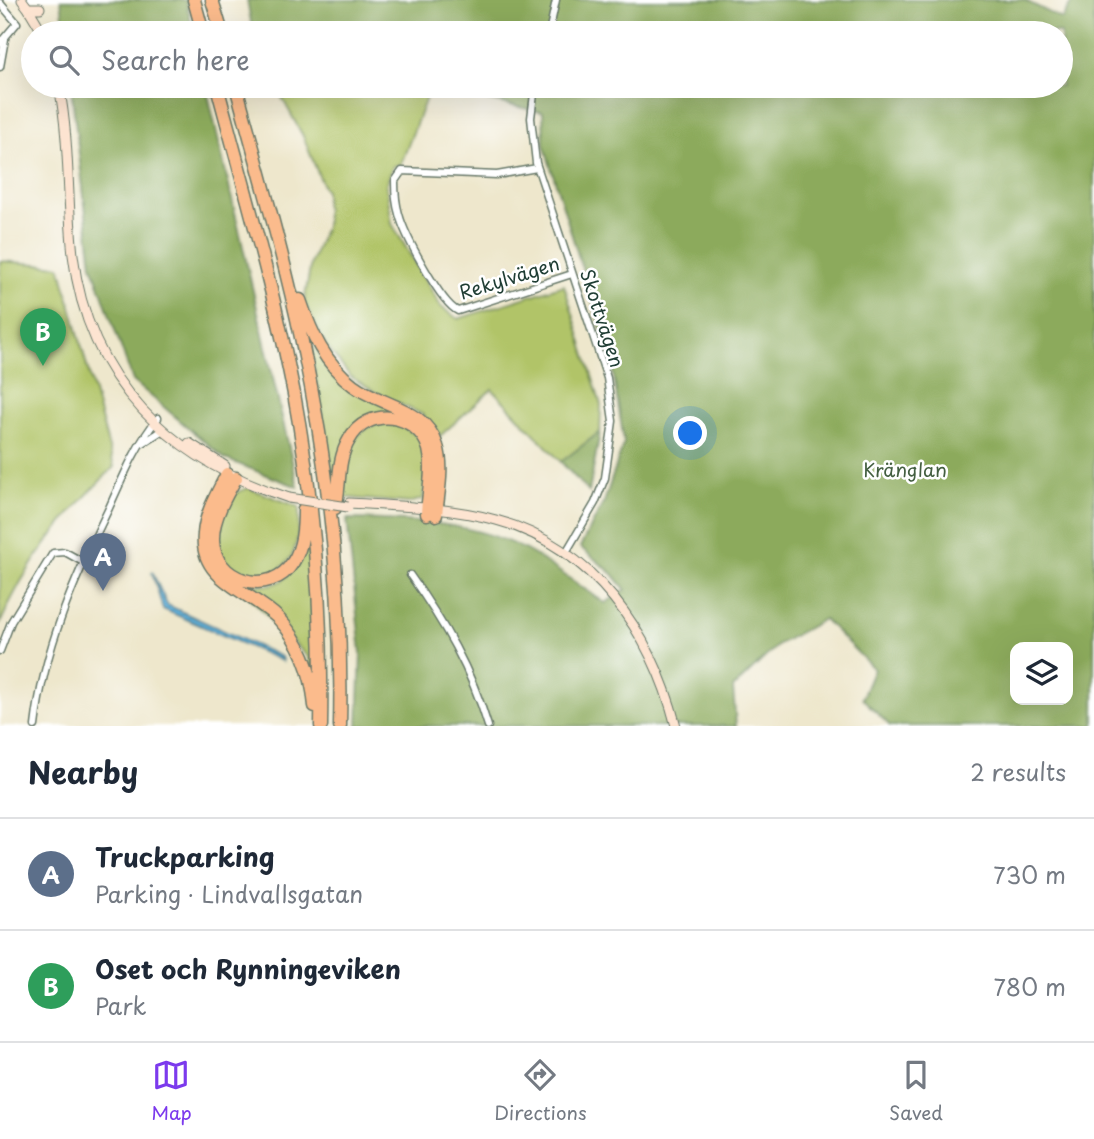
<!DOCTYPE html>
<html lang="en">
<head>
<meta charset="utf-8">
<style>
  body { margin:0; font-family:"Playpen Sans",sans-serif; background:#f6f6f7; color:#1f2937 }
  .controls { position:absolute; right:21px; bottom:21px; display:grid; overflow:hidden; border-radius:14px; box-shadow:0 7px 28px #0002 }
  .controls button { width:63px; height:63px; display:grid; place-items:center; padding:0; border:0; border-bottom:2px solid #e0e1e3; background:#fff; color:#1f2937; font:35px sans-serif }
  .you { position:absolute; left:691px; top:434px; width:24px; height:24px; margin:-18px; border:5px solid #fff; border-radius:50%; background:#1a73e8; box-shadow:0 0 0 10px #1a73e833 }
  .badge { display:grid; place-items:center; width:46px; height:46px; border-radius:50%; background:#7c3aed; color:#fff; font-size:23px; font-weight:700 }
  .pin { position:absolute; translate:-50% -58px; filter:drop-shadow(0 2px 4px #0008) }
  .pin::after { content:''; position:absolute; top:37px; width:24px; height:21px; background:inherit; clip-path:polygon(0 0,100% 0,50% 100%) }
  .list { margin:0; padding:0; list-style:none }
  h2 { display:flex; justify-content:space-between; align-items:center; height:91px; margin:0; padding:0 28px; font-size:30px }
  h2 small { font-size:23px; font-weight:400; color:#747a83 }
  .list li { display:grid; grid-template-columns:46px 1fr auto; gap:21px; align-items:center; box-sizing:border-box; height:112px; padding:0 28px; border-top:2px solid #e0e1e3 }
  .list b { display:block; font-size:26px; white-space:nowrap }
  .list p { margin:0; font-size:23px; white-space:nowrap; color:#747a83 }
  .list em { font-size:23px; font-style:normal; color:#747a83 }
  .icon { flex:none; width:38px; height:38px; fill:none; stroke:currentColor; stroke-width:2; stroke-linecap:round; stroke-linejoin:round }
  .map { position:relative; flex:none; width:1094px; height:726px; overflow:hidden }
  .search { position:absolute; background:#fff; box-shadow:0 7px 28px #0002; left:21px; right:21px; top:21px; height:77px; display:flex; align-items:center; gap:18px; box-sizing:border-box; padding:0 24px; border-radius:38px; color:#747a83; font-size:26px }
  .sheet { height:315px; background:#fff }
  nav { display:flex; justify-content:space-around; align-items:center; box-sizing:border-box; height:98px; border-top:2px solid #e0e1e3; background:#fff; font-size:19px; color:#747a83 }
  nav a { display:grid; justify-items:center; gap:4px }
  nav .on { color:#7c3aed }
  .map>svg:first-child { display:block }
</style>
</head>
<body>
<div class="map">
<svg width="1094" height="726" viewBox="0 0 1094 726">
  <rect width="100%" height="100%" fill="#fff"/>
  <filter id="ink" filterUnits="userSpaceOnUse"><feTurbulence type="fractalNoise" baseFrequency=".0143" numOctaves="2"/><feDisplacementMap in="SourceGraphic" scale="14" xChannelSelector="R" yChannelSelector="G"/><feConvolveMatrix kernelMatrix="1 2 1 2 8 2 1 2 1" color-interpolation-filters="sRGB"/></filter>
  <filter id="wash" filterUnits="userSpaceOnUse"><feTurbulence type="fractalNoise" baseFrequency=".00686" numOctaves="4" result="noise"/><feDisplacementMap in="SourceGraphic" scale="28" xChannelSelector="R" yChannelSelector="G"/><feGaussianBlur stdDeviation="1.57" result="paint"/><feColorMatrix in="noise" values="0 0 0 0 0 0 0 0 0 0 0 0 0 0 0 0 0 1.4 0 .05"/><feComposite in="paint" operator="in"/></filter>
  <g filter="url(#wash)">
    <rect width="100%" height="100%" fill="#eee7cc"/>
    <!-- green -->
    <path fill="#b1c467" stroke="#68804e" stroke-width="2" d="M 419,86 L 428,88 L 427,95 L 401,164 L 393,166 L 386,185 L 392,224 L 441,307 L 458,319 L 564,285 L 601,405 L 600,432 L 561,462 L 492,389 L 440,436 L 422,414 L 382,396 L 350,376 L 327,347 L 304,302 L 311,263 L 326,224 L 325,191 L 303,136 L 281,96 Z
      M 0,261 L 60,266 L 114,467 C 67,513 25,563 0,624 Z
      M 308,335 L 326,365 L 405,416 L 366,417 L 334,481 Z
      M 394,421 L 419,437 L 427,460 L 423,499 L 409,503 L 340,497 C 345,459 348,423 394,421 Z
      M 248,488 L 299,507 C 299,522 299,541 292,555 C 271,592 214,577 218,533 C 219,519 229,505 235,493 Z
      M 309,532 L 316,680 L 308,657 L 233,580 C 286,595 291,578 309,532 Z"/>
    <!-- forest -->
    <path fill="#8caa5c" stroke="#567448" stroke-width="2" fill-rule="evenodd" d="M 61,0 L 186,0 L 194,33 L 65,33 Z
      M 247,0 L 1024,0 L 1062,19 L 1073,0 L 1094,0 L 1094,726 L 890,726 L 862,698 L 874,669 L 824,619 L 779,644 L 733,688 L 736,726 L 358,726 L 361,653 L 347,519 C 410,520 477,521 533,554 C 557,569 581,587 605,603 L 626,590 L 613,574 L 580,547 L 604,502 L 624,442 L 612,365 L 544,145 L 543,112 L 419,86 L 281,96 L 274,86 L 1061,86 L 1061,33 L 253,33 ZM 1015,647 L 1068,647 L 1068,700 L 1015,700 Z
      M 71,86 L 206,86 L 298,487 L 225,459 L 133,381 L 92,265 Z
      M 600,432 L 589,492 L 561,462 Z"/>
    <!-- water -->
    <path fill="#68b6e1" stroke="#447a8a" stroke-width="2" d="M 152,572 L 167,605 L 281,657 L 282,661 L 163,609 Z"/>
  </g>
  <g filter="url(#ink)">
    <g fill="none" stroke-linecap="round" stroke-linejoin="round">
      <defs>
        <path id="street" d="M 0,3 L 17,23 L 0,43
          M 549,33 L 556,0
          M 0,67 L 5,39
          M 535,86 L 531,118 L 536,163 L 607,378 L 613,421 L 605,478 L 595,503 L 565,554
          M 537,168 L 497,175 L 402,171 L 395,181 C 395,192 396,204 399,214 C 404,234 441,304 458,311 L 572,274
          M 143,443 L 163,430
          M 410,575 C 444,623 471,669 488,726
          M 0,651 L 11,622 L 53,553 L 65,552 L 83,562
          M 35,726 C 44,647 75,578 109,508 C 123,477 136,445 158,418"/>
        <path id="secondary" d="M 22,0 L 28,8 L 40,8
          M 28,8 L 43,33
          M 59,86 C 70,142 67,199 73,255 C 88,382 171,460 289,498
          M 189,443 L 225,466
          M 349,503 C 398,506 448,507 496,520 C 594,547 652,633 676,726"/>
        <path id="highway" d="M 194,0 L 203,33
          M 212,0 L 222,33
          M 217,86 C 244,188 274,290 294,394 C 314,503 323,615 321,726
          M 236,86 C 259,171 284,256 302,342 C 329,468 343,597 340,726
          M 300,300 C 311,333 325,364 353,385 C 381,406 426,408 437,446 C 444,467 438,493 436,515
          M 227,474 C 218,492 205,514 204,534 C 199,581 251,591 278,618 C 301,642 312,673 315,706
          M 236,478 C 226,495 213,518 213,538 C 212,582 271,598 293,562 C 303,547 304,527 304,509
          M 335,508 C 341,486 336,462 349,440 C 367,406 418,412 429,449 C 434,469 428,494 427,514"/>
      </defs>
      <!-- street casing -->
      <use href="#street" stroke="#677869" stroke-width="9"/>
      <!-- secondary casing -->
      <use href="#secondary" stroke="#677869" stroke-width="11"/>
      <!-- highway casing -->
      <use href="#highway" stroke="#677869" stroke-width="15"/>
      <!-- street -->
      <use href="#street" stroke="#fff" stroke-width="6"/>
      <!-- secondary -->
      <use href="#secondary" stroke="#fde4d1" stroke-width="9"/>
      <!-- highway -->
      <use href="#highway" stroke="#fbbb8c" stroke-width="12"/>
      <defs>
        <path id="secondary-bridge" d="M 289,498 L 348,507"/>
      </defs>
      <!-- secondary-bridge casing -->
      <use href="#secondary-bridge" stroke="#677869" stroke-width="11" stroke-linecap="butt"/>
      <!-- secondary-bridge -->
      <use href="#secondary-bridge" stroke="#fde4d1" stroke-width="9"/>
    </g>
  </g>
  <g text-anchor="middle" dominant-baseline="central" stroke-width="5" stroke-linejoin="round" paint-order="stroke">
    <!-- street labels -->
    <g font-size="19" fill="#1f3d34" stroke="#fff">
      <text transform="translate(509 277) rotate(-17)">Rekylvägen</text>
      <text transform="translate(603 318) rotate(72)">Skottvägen</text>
    </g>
    <!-- park labels -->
    <g font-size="19" fill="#445f41" stroke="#fff">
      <text x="905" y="469">Kränglan</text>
    </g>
  </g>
</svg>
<div class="controls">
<button><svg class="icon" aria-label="layers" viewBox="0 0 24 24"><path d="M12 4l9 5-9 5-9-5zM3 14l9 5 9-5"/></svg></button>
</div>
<div class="you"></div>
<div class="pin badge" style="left:103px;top:591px;background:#5c6f8a">A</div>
<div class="pin badge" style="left:43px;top:366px;background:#2e9e5b">B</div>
<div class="search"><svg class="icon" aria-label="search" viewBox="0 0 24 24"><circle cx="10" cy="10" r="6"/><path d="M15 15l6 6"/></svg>Search here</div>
</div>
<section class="sheet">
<h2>Nearby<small>2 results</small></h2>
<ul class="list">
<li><span class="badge" style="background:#5c6f8a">A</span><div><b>Truckparking</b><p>Parking · Lindvallsgatan</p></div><em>730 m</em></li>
<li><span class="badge" style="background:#2e9e5b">B</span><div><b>Oset och Rynningeviken</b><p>Park</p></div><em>780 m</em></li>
</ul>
</section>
<nav>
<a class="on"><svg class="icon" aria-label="map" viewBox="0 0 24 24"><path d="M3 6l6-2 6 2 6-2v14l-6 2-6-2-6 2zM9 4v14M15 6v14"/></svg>Map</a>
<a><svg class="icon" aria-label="directions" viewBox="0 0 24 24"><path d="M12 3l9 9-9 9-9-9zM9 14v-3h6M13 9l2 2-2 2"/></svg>Directions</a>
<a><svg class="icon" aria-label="saved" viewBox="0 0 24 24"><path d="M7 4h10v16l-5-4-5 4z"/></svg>Saved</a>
</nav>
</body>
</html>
